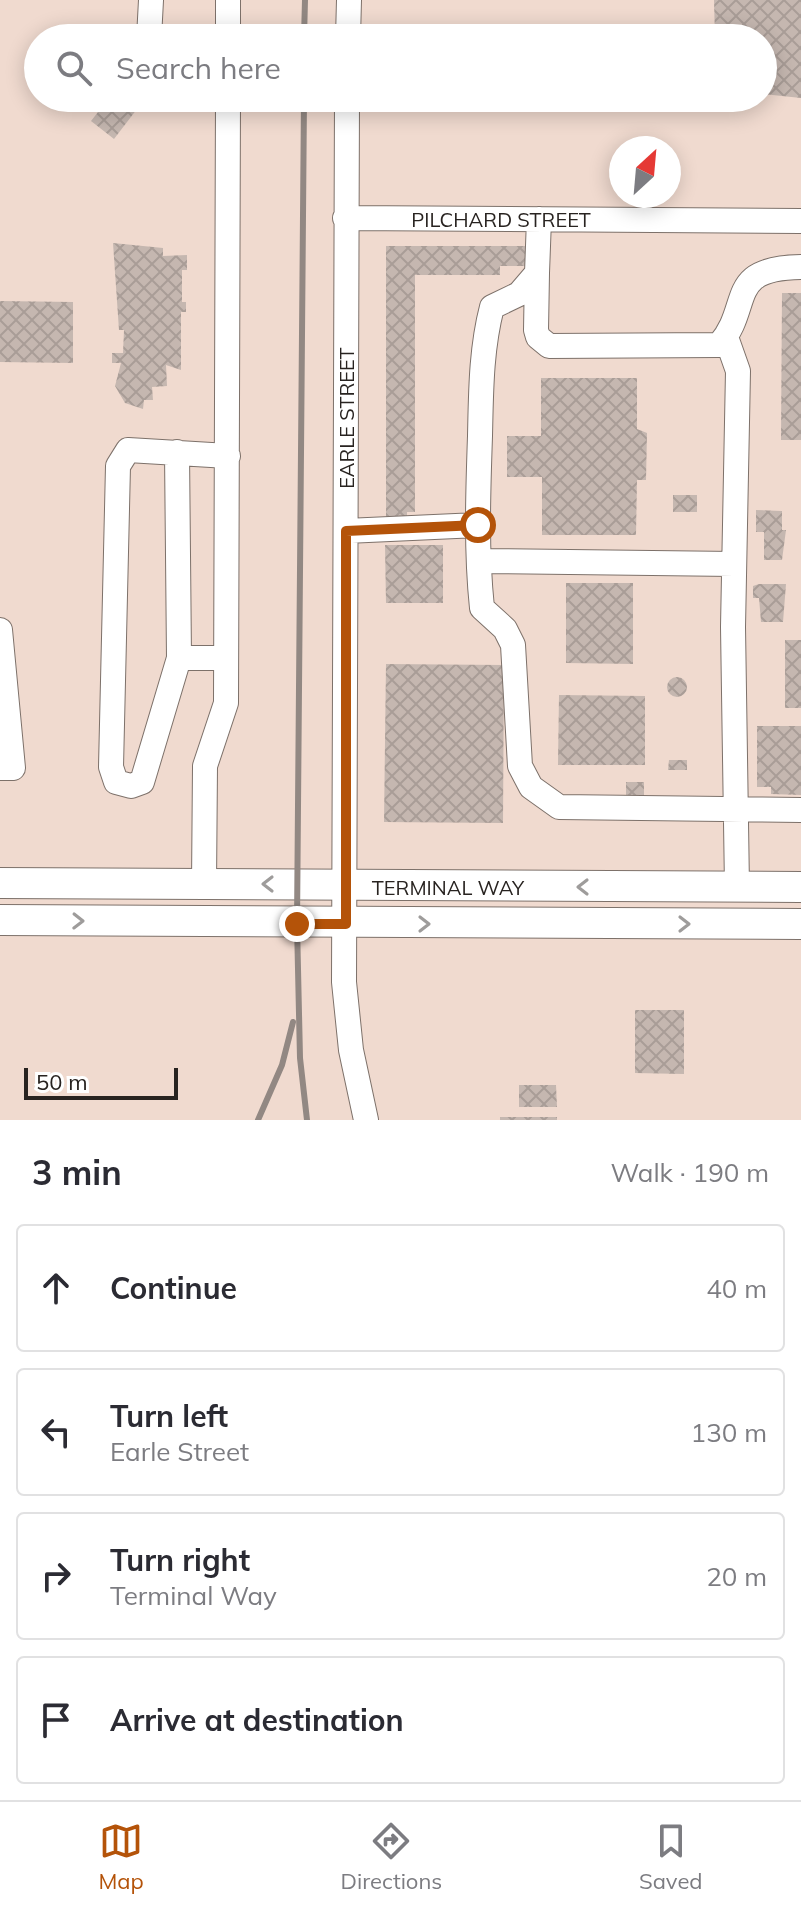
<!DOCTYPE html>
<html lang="en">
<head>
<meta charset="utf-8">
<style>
  body { margin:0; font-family:Mulish,sans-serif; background:#f2f2f3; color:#2b2b33 }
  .compass { position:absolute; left:609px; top:136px; width:72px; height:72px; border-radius:50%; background:#fff; box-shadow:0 4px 20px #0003; rotate:26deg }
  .scale { position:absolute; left:24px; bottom:20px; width:154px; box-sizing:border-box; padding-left:8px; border:4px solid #282320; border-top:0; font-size:22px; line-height:28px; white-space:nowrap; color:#282320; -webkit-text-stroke:6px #fff; paint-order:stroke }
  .stop { position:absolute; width:24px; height:24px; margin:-18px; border:6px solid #b45309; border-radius:50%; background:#fff }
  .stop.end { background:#b45309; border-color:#fff; box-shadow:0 2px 8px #0008 }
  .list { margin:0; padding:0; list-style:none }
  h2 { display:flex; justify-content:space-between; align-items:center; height:104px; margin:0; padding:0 32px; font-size:34px }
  h2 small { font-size:26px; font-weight:400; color:#7c7c81 }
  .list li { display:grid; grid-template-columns:52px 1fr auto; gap:24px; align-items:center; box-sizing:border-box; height:128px; margin:0 16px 16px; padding:0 16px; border:2px solid #e1e1e2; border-radius:8px }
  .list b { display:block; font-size:30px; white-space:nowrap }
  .list p { margin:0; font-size:26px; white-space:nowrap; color:#7c7c81 }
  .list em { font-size:26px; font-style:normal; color:#7c7c81 }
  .icon { flex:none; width:44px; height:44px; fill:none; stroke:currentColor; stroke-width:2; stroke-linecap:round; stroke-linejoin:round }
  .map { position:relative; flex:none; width:801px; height:1120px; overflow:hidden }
  .search { position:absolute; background:#fff; box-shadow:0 4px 20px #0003; left:24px; right:24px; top:24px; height:88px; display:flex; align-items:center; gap:20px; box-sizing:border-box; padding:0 28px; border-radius:44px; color:#7c7c81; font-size:30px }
  .sheet { height:680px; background:#fff }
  nav { display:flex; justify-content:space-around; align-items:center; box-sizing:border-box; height:112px; border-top:2px solid #e1e1e2; background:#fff; font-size:22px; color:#7c7c81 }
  nav a { display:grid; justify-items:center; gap:4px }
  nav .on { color:#b45309 }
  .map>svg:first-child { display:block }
</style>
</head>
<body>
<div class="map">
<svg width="801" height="1120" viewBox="0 0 801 1120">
  <defs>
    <pattern id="building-cross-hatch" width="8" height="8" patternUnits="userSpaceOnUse" patternTransform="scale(2)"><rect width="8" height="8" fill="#c5b7b0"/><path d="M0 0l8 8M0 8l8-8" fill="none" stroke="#a99d97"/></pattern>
  </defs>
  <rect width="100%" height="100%" fill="#f4e6de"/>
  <!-- built -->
  <path fill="#f0dacf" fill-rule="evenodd" d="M 0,0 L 801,0 L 801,1120 L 0,1120 ZM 38,38 L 763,38 L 763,98 L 38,98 ZM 621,148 L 669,148 L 669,196 L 621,196 Z"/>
  <!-- building -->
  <path fill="url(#building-cross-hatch)" d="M 714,0 L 801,0 L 801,98 L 763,94 L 763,38 L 715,38 Z
    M 109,98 L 130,98 L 130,103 L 137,109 L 114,139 L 91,121 Z
    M 113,243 L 163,248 L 163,256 L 187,255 L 187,270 L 182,270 L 182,302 L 186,302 L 186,312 L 181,312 L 181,370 L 166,365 L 167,386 L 152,387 L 153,400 L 144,400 L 143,409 L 125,403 L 115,386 L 121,363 L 112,363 L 112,353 L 123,353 L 124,330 L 119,330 Z
    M 386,246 L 525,246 L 525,266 L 500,266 L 500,275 L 415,275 L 415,512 L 407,512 L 407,519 L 386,519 Z
    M 782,293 L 801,293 L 801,440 L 781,440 Z
    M 0,301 L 73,302 L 73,363 L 0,362 Z
    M 541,378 L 637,378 L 637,429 L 647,433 L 646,480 L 637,480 L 636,535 L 542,535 L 542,477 L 507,477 L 507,436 L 541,436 Z
    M 673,495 L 697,495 L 697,512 L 673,512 Z
    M 756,510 L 782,511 L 782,530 L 786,530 L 782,560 L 764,560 L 764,532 L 756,532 Z
    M 385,545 L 443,545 L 443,603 L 386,603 Z
    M 566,583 L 633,583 L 633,664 L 566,663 Z
    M 759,584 L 786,584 L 783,622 L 761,622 L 759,598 L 753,598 L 753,586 Z
    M 785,640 L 801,640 L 801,708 L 785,708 Z
    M 386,664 L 504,665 L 503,823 L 384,822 Z
    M667 687a10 10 0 1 1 20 0a10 10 0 1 1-20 0Z
    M 559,695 L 645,696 L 645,765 L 558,765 Z
    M 757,726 L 801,726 L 801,795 L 771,794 L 771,787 L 757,787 Z
    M 669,760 L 687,760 L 687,770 L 668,770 Z
    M 626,782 L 644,782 L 644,795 L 626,795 Z
    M 635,1010 L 684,1010 L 684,1074 L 635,1073 Z
    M 519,1085 L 556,1085 L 557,1107 L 519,1107 Z
    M 500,1117 L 557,1117 L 557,1120 L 500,1120 Z"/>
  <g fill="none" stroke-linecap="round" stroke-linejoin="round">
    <defs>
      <path id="minor" d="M 228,0 L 228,38
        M 149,38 L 151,0
        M 348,38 L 349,0
        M 347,98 L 344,982 L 351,1050 L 366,1120
        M 345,218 L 801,221
        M 539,219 L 537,273 L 519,294 L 492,307 C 481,349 481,392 480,436 C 478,493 476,551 482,608 L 505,629 L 513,645 L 520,766 L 531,787 L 559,807 L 801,810
        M 537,273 L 536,330 L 538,337 L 549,346 L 719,345 C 753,306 724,268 801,267
        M 726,337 L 738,371 L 733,627 L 737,887
        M 177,452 L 179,658
        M 346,531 L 478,525
        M 480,561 L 734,564
        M 0,630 L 13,768 L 0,768
        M 226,658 L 179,658 L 142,782 L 131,786 L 116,782 L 111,767 L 118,466 L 128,450 L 228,456
        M 204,884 L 205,766 L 226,703 L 228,98"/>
      <path id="major" d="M 0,883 L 801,887
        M 0,920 L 801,924"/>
    </defs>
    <!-- minor casing -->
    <use href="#minor" stroke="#7d716a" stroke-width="26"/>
    <!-- major casing -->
    <use href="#major" stroke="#7d716a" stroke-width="32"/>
    <!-- minor -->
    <use href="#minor" stroke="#fff" stroke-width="24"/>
    <!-- major -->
    <use href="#major" stroke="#fff" stroke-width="30"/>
    <!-- rail -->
    <path stroke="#928883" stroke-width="6" d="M 304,38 L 305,0
      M 304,98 L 297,924 L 300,1058 L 307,1120
      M 258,1120 L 282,1065 L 293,1022"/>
  </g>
  <!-- one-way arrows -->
  <defs><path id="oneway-chevron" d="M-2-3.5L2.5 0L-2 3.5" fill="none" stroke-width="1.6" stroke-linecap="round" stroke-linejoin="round" transform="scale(2)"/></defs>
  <g stroke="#9e9c9b">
    <use href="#oneway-chevron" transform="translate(268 884) rotate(-180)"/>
    <use href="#oneway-chevron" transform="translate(583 887) rotate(180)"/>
    <use href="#oneway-chevron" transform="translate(78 921) rotate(1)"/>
    <use href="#oneway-chevron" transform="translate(424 924)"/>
    <use href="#oneway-chevron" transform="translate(684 924)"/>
  </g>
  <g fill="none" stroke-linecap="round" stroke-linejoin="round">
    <!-- route -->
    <path stroke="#b45309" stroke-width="10" d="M 297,924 L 346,924 L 346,531 L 478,525"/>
  </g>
  <g text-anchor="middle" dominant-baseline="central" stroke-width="6" stroke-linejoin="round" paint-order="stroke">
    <!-- street labels -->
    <g font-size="20" fill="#282320" stroke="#fff">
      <text x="501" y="219">PILCHARD STREET</text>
      <text transform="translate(346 418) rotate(-90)">EARLE STREET</text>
      <text x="448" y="887">TERMINAL WAY</text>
    </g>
  </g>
</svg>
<svg class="compass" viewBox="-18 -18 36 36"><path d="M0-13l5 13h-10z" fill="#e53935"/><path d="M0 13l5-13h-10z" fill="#7c7c81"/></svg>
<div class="scale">50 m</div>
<div class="stop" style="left:478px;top:525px"></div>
<div class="stop end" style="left:297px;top:924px"></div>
<div class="search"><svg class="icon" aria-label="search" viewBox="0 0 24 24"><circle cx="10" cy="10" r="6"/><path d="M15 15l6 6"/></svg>Search here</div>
</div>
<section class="sheet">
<h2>3 min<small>Walk · 190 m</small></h2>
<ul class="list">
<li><svg class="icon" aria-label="ahead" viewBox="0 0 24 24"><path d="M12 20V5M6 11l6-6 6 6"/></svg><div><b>Continue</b></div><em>40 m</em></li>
<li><svg class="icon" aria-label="left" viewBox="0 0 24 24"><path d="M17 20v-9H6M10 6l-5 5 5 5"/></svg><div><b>Turn left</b><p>Earle Street</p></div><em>130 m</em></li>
<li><svg class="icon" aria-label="right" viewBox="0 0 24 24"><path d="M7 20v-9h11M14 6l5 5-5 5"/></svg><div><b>Turn right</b><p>Terminal Way</p></div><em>20 m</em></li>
<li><svg class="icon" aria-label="arrive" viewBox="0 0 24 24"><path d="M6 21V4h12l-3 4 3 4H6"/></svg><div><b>Arrive at destination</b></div></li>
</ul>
</section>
<nav>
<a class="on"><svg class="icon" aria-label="map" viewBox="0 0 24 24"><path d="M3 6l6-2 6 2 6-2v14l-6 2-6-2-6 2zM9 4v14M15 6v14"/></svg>Map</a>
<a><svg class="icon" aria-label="directions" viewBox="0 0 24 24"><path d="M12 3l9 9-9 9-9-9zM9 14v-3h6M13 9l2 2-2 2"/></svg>Directions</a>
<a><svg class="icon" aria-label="saved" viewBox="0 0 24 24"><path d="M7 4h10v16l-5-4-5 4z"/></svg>Saved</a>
</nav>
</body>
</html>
